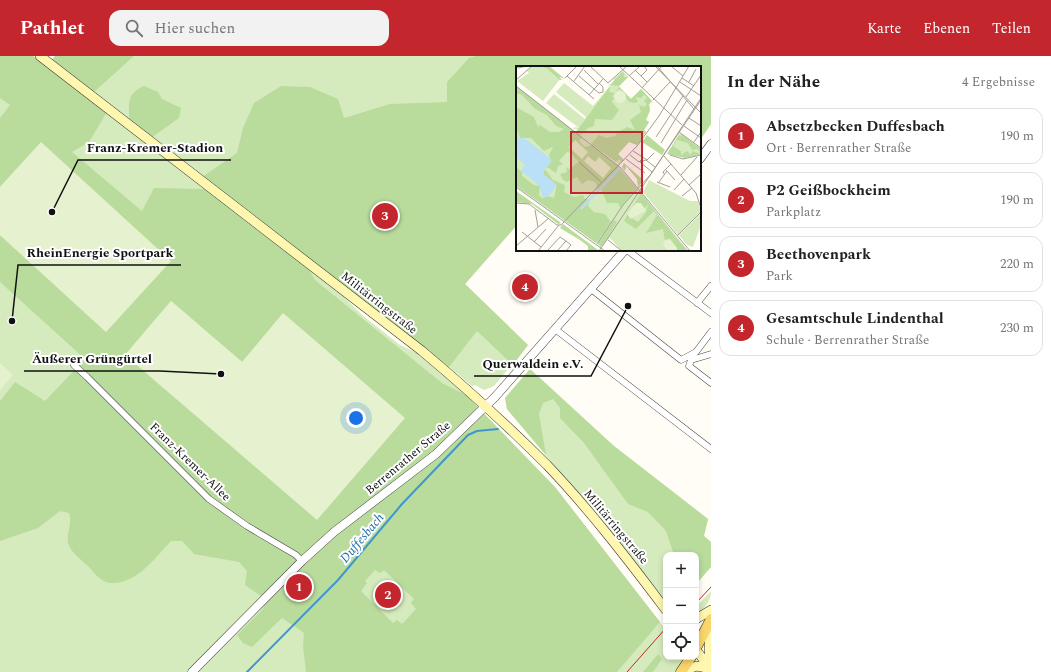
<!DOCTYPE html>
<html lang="de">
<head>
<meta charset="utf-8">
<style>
  body { margin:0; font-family:Spectral,serif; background:#f2f2f2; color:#202124 }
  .controls { position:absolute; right:12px; bottom:12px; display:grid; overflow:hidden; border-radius:8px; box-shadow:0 2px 6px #0003 }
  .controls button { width:36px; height:36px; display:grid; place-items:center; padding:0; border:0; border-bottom:1px solid #e0e0e0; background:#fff; color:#202124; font:20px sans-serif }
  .you { position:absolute; left:356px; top:362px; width:14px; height:14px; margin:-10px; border:3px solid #fff; border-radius:50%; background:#1a73e8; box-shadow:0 0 0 6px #1a73e833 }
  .badge { display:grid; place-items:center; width:26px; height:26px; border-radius:50%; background:#c4262e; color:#fff; font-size:13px; font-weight:700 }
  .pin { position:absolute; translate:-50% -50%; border:2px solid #fff; box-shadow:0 1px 4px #0006 }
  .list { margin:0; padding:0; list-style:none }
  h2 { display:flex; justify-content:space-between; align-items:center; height:52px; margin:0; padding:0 16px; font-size:17px }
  h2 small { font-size:13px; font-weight:400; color:#757577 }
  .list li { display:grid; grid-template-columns:26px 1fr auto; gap:12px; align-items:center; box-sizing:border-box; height:56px; margin:0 8px 8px; padding:0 8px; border:1px solid #e0e0e0; border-radius:12px }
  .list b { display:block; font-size:15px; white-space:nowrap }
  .list p { margin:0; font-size:13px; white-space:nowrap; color:#757577 }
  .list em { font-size:13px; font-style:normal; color:#757577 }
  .icon { flex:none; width:22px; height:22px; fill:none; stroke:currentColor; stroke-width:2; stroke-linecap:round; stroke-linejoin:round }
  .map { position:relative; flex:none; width:711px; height:616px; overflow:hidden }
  header { display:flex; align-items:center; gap:24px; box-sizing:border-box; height:56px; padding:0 20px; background:#c4262e; color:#fff }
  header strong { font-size:19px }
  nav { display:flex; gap:22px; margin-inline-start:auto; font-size:14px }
  .search { width:280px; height:36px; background:#f2f2f2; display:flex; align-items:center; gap:10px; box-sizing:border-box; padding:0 14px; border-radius:12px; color:#757577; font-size:15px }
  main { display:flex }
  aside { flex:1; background:#fff }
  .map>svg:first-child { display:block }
</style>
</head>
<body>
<header>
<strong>Pathlet</strong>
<div class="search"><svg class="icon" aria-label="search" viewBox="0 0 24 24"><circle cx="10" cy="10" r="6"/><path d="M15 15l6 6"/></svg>Hier suchen</div>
<nav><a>Karte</a><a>Ebenen</a><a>Teilen</a></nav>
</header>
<main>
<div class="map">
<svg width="711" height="616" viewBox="0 0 711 616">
  <rect width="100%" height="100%" fill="#fffdf5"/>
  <!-- green -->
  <path fill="#d5ebbd" d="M 0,0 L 33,0 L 344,241 L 362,259 L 400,289 L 417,297 L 466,339 L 555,431 L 666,574 L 666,601 L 690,601 L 704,616 L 0,616 Z
    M 55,0 L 711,0 L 711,68 L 700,84 L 700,11 L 517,11 L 517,169 L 465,228 L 528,289 L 494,330 L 484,334 L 475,329 L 472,330 L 449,311 L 52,4 Z
    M 530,313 L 614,390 L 708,463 L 704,480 L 711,486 L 711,511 L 696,528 L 696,499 L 666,499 L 666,544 L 507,353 L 505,342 Z
    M 711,535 C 711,546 704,553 696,559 L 696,551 Z"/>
  <!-- forest -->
  <path fill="#b9dc9c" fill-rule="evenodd" d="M 0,0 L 33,0 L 107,56 L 89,86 L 72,96 L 142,155 L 154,132 L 205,133 L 310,215 L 315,224 L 442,327 L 466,339 L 555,431 L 660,566 L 617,616 L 306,616 L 303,590 L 304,577 L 282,562 L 252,591 L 243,587 L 237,579 L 263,553 L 265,543 L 245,529 L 247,515 L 239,506 L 194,498 L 182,485 L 171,485 C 155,502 136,529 110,527 C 101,526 93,516 88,510 C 82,504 70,496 68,487 C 66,476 73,467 69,457 L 60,455 L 38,472 L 0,485 L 0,345 L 15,326 L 45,345 L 85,303 L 0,226 L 0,179 L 106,276 L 41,87 L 0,131 L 0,62 L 10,49 L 0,42 ZM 171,245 L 242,306 L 125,299 ZM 375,514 L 380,517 L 384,514 L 414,543 L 411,547 L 416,553 L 402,568 L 397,564 L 393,567 L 361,535 L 367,527 L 365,525 Z
    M 55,0 L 134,0 L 94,36 L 52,4 Z
    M 476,0 L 711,0 L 711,68 L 700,84 L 700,11 L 517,11 L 517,169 L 465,228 L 528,289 L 513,309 L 477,275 L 449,311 L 202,121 L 237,97 L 243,72 L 254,47 L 281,30 L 310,31 L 338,43 L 344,62 L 390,48 L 447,46 L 447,26 L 469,2 Z
    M 144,30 L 158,36 L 162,43 L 181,52 L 179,62 L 151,82 L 129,63 C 129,47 127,37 144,30 Z
    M 530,313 L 614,390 L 708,463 L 704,480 L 711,486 L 711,511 L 696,528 L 696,499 L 674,499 L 666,475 L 648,456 L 628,448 L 584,387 L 560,362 L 560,352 L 553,343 L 543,347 L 539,358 L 546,399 L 507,353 L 505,342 Z
    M 658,598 L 662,603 L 653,616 L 643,616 Z"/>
  <!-- pitch -->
  <path fill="#e6f2cf" d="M 41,86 L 171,205 L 106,276 L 0,179 L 0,131 Z
    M 171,245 L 242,306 L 283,257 L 405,362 L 317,464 L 125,299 Z
    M 0,307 L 13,319 L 0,334 Z"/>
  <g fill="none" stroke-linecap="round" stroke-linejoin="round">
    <!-- stream -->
    <path stroke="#3f96cf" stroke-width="2" d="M 247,616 L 338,524 L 402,448 L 468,379 L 477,375 L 498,373"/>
    <defs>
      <path id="minor" d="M 627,194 L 711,257
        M 591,233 L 681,304 L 696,296 L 711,276
        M 697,247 L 711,230
        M 555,273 L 711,393
        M 711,298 L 691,304 L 689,310 L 711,327
        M 74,309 L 87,321 L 209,443 L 247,470 L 296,499 L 302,505"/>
      <path id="tertiary" d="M 700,103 L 711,88
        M 192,616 L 302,505 L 334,476 L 436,398 L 495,341 L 625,194"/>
      <path id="secondary" d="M 40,0 L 422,295 C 465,331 507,369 547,409 C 590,454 629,505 666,554
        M 696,563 L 711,554
        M 711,564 L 709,593 L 711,613
        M 696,594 L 710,612
        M 682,615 L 697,610 L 711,613"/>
      <path id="primary" d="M 696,592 L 711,563
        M 681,616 L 691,601"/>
    </defs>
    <!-- minor casing -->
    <use href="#minor" stroke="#444" stroke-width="7"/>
    <!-- tertiary casing -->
    <use href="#tertiary" stroke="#444" stroke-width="9"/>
    <!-- secondary casing -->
    <use href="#secondary" stroke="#333" stroke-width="10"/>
    <!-- primary casing -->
    <use href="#primary" stroke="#222" stroke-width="11"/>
    <!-- minor -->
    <use href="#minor" stroke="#fff" stroke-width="6"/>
    <!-- tertiary -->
    <use href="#tertiary" stroke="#fff" stroke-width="8"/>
    <!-- secondary -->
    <use href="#secondary" stroke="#fff6b0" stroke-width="9"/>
    <!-- primary -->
    <use href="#primary" stroke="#f9d66b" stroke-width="10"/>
    <!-- tram -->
    <path stroke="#c4262e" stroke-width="1" d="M 696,547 L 711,531
      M 627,616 L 666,572"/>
  </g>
  <g text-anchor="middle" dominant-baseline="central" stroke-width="4" stroke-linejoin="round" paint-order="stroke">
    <!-- street labels -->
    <g font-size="12" fill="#111" stroke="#fff">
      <text transform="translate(379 247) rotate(38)">Militärringstraße</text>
      <text transform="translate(408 402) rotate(-40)">Berrenrather Straße</text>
      <text transform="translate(190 406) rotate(44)">Franz-Kremer-Allee</text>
      <text transform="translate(616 471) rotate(50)">Militärringstraße</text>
    </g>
    <!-- water labels -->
    <g font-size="13" font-style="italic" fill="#1768a6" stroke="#fff">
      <text transform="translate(362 482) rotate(-50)">Duffesbach</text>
    </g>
  </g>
  <!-- overview -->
  <g transform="translate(516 10)">
    <rect width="185" height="185" fill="#fffdf5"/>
    <path d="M 17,0 L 30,2 L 44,13 L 27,35 L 1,15 L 13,7 L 11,5 ZM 107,5 L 112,11 L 103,20 L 115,33 L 125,23 L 136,35 L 133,38 L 134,44 L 130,54 L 133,56 L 128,64 L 130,66 L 121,79 L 113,76 L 102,88 L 108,94 L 103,99 L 60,66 L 61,63 L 57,63 L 59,61 L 63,62 L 30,37 L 38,28 L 69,53 L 70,51 L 40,26 L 48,17 L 77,40 L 94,20 L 92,18 L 96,19 L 99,16 L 97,13 ZM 0,20 L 89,90 L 126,128 L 172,185 L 106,185 L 94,172 L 86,180 L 0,120 ZM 164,67 L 185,83 L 185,88 L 176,91 L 151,88 ZM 133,114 L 174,135 L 182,135 L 185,145 L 162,169 L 127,126 ZM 185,147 L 185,159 L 178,178 L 177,181 L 171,179 L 163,169 Z" fill="#d5ebbd"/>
    <path d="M 17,0 L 33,0 L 49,13 L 43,11 L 46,14 L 44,14 L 30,2 ZM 107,5 L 108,11 L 112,11 L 103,20 L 94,19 ZM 0,20 L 66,71 L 63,75 L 69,81 L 76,79 L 101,99 L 121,122 L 104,142 L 102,137 L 91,137 L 85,123 L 79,124 L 81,120 L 79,116 L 72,114 L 66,118 L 61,111 L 51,116 L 47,114 L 44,108 L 51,106 L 50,101 L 53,103 L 63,96 L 52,85 L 43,95 L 47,98 L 42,100 L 40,107 L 31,101 L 35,96 L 33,89 L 37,81 L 28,85 L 15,72 L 4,72 L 0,61 L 0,41 L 18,51 L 22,61 L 24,59 L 34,66 L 43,66 L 48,63 L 40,60 L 31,49 L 19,43 L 6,29 L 0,27 ZM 94,20 L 93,26 L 99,27 L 96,30 L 101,35 L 97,33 L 96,36 L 103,44 L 96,54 L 79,53 L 78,60 L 72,62 L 65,69 L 60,66 ZM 103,21 L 115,33 L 125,23 L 136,35 L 133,38 L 134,44 L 130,54 L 133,56 L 128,64 L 130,66 L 121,79 L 113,76 L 102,88 L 108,94 L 106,96 L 103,93 L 100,96 L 75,78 L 83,69 L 90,72 L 99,70 L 102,66 L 111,61 L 119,64 L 114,54 L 125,46 L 123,39 L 128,41 L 131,38 L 128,35 L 131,31 L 128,29 L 125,32 L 119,31 L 122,35 L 120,37 L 113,36 L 104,23 L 100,25 ZM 165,68 L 185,83 L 185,86 L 181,83 L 176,84 L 172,77 L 161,74 L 157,80 L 165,85 L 165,89 L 171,85 L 175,89 L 176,85 L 185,88 L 169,92 L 151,88 L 163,69 L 166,71 ZM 131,69 L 149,84 L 146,89 L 126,76 ZM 108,97 L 125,112 L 127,115 L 122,121 L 121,113 L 110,100 L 109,105 L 106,101 ZM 0,101 L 6,106 L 6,110 L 18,119 L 24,120 L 23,129 L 26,132 L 32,130 L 38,132 L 40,123 L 40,119 L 27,108 L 29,103 L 37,114 L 49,119 L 48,126 L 58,131 L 67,129 L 69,133 L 74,133 L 72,140 L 78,146 L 89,148 L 95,156 L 80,177 L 0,120 ZM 0,125 L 44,156 L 45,157 L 42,158 L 16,138 L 0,136 ZM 125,127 L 159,170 L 172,185 L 161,185 L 154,173 L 149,175 L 147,163 L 130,167 L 141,149 L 138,145 L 120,163 L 108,155 L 111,149 L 122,156 L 130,146 L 132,138 L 129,142 L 120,137 L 116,141 ZM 98,154 L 101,156 L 85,181 L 82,178 ZM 47,158 L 82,184 L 82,185 L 72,185 L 72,180 L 64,174 L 44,162 Z" fill="#b9dc9c"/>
    <path d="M98 31a6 6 0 1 1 12 0a6 6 0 1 1-12 0ZM 59,74 L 72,86 L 66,93 L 53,81 ZM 72,90 L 79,96 L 83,91 L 95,102 L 87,112 L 68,95 ZM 120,137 L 125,137 L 130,145 L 114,153 L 112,147 ZM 154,173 L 161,182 L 161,185 L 152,185 L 147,179 L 149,174 Z" fill="#e6f2cf"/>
    <path d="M 0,70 L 3,73 L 7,71 L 36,94 L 26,107 L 41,119 L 32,131 L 26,130 L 24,120 L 5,105 L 9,99 L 0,91 Z" fill="#b9e0f7"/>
    <path fill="none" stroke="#b9e0f7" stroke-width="2" d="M 65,143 L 103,103"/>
    <path fill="none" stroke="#a09f9a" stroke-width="1" d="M 0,0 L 2,2 L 11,0M 74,0 L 92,17 L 111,0M 103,0 L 166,59M 139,0 L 185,47M 141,0 L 178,43M 155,0 L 167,10M 68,4 L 82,18M 119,4 L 131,16M 51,10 L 78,33M 63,10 L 78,23M 113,10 L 124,0M 125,10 L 131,4 L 128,0M 49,12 L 61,0M 166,12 L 178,20M 0,14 L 16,0M 58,15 L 69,0M 164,16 L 185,30M 173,16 L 180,3M 0,20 L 105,102 L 174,185M 126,22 L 146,0M 78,23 L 83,27 L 87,26 L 87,21 L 83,17M 73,29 L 87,13M 170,31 L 185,9M 137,34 L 154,16M 173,52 L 185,60M 168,60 L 185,72M 163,66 L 185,82M 140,71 L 167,30M 178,76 L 185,66M 145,77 L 171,34M 117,85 L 131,94 L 138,87M 114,89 L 123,96 L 127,92M 154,89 L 167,93 L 185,89M 148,90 L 180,127 L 185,142M 110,93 L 129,107M 63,96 L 85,116M 150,104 L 159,114M 136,106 L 124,96 L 130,94 L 139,101M 148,108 L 147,106 L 155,98M 165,109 L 181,91M 141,116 L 154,121M 143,116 L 151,105M 173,119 L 185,108M 0,121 L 89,185M 158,124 L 168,113M 166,130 L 176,122M 0,137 L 13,138 L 41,159 L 45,159 L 121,80 L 143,50 L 173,0M 19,144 L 22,161M 6,166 L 25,181M 161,170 L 185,146M 92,174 L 106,185M 18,176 L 30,163M 81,178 L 107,139 L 135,108 L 185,32M 0,180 L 33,152M 22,185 L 43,159M 31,185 L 44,171 L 50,175M 41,185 L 50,175 L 55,179 L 50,185M 83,185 L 185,34"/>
    <path fill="#c4262e" fill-opacity="0.15" stroke="#c4262e" stroke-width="2" d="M 55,66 L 126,66 L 126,127 L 55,127 Z"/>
    <rect width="185" height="185" fill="none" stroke="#111" stroke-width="2"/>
  </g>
  <!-- callouts -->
  <path fill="none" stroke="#111" stroke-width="1.5" d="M52 156L78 104H231M12 265L18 209H181M221 318L160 315H24M628 250L591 320H474"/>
  <g fill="#111" stroke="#fff" stroke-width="1.5">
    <circle cx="52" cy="156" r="4"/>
    <circle cx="12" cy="265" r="4"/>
    <circle cx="221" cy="318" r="4"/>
    <circle cx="628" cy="250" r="4"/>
  </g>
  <g font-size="13" text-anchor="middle" font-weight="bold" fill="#111" stroke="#fff" stroke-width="4" stroke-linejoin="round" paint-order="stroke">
    <text x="155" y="96">Franz-Kremer-Stadion</text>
    <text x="100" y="201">RheinEnergie Sportpark</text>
    <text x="92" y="307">Äußerer Grüngürtel</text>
    <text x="533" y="312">Querwaldein e.V.</text>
  </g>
</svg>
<div class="controls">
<button>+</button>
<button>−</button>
<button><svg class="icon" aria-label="locate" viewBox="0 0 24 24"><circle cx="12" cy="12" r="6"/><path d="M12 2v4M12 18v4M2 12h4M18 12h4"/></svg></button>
</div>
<div class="you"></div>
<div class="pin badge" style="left:299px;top:531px">1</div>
<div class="pin badge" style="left:388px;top:539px">2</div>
<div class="pin badge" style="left:385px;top:160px">3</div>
<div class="pin badge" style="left:525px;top:231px">4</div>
</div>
<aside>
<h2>In der Nähe<small>4 Ergebnisse</small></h2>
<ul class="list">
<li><span class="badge">1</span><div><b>Absetzbecken Duffesbach</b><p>Ort · Berrenrather Straße</p></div><em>190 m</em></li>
<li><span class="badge">2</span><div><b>P2 Geißbockheim</b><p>Parkplatz</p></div><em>190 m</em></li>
<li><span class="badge">3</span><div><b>Beethovenpark</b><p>Park</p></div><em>220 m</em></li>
<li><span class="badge">4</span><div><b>Gesamtschule Lindenthal</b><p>Schule · Berrenrather Straße</p></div><em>230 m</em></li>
</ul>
</aside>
</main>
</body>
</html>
